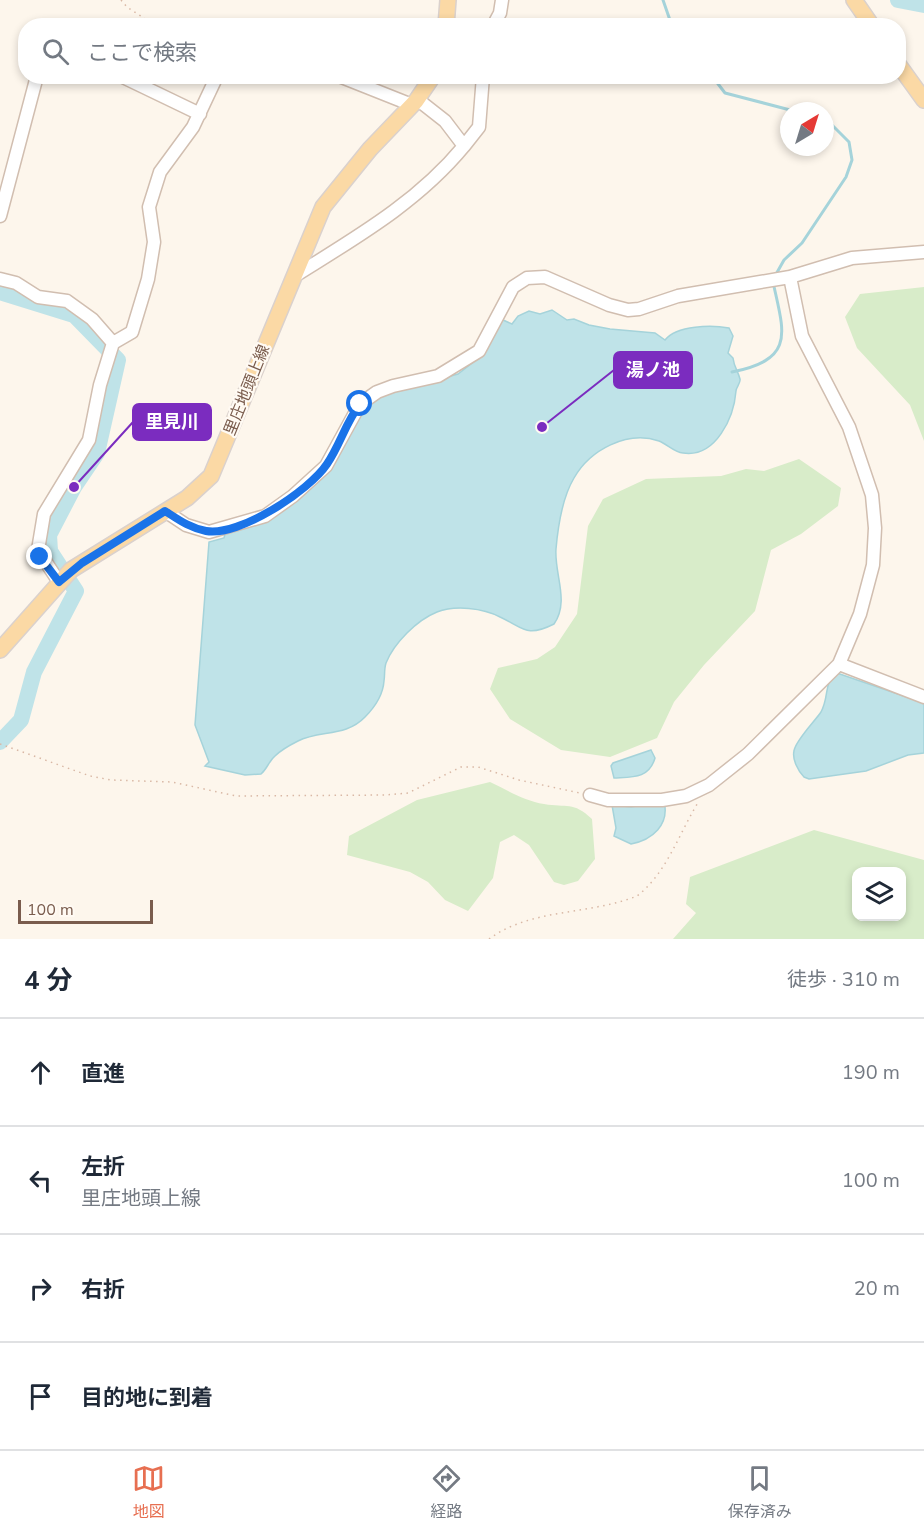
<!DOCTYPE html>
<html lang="ja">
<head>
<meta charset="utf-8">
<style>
  body { margin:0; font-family:"Nunito Sans","Noto Sans JP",sans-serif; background:#f2f2f3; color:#1f2937 }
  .controls { position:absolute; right:18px; bottom:18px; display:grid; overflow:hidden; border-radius:12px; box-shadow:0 3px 9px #0003 }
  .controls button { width:54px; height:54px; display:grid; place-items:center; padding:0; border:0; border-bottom:2px solid #e0e1e3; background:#fff; color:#1f2937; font:30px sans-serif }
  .compass { position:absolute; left:780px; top:102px; width:54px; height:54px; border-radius:50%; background:#fff; box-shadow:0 3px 9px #0003; rotate:38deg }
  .scale { position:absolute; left:18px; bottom:15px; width:135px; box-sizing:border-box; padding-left:6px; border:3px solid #7a5c4d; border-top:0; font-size:16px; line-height:21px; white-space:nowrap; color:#7a5c4d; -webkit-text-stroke:4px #fffaf3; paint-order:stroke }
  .stop { position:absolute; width:18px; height:18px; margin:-14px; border:4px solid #1a73e8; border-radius:50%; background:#fff }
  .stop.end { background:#1a73e8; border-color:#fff; box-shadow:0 2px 6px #0008 }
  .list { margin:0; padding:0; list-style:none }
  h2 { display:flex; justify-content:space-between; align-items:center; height:78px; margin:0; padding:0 24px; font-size:26px }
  h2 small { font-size:20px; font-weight:400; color:#747a83 }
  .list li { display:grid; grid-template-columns:39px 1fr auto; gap:18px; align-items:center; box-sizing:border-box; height:108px; padding:0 24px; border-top:2px solid #e0e1e3 }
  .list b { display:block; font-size:22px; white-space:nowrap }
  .list p { margin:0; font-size:20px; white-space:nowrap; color:#747a83 }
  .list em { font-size:20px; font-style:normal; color:#747a83 }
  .icon { flex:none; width:33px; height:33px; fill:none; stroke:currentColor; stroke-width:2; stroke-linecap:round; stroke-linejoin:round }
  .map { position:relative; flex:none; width:924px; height:939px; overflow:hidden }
  .search { position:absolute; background:#fff; box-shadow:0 3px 9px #0003; left:18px; right:18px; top:18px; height:66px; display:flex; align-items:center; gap:15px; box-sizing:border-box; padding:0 21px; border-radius:24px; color:#747a83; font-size:22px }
  .sheet { height:510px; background:#fff }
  nav { display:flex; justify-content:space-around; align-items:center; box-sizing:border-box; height:84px; border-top:2px solid #e0e1e3; background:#fff; font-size:16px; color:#747a83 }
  nav a { display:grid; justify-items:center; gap:3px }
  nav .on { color:#e76f51 }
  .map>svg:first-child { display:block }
</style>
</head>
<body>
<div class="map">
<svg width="924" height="939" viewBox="0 0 924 939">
  <rect width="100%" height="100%" fill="#fdf6ec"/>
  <!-- green -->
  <path fill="#d8ecc9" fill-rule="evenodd" d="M 924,287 L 924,441 L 910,405 L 857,348 L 845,317 L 860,294 Z
    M 799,459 L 841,488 L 838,506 L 801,534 L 771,550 L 755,611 L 704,665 L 674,702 L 657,738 L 610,757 L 561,750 L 510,719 L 490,689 L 498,668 L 537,659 L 555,647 L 577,614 L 588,526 L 603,499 L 646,479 L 721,476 L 746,469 L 764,471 Z
    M 490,782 C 507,790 525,801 544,804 C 567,808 573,801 592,819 L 595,859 L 578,881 L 564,885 L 554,882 L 529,845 L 514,835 L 500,842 L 493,878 L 468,911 L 445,900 L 428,882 L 410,872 L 347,855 L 349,836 L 417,800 Z
    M 814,830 L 924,860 L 924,939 L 673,939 L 696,913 L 686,904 L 690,877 ZM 856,872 L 902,872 L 902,916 L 856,916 Z"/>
  <!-- water -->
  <path fill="#bfe3e8" stroke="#a5d3da" stroke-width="1.5" d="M 552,310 L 567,320 L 574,319 L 589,325 L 610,329 L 655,333 L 665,340 C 677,325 712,325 729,328 L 733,336 L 728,353 L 733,358 C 734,367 738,371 740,379 C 741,383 736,387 736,391 C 734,417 716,458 683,453 C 674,452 667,444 659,441 C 627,430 590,450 574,478 C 562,498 558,526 556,549 C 554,574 570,601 554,624 C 526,638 524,628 500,617 C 483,608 455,605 437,612 C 417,620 394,643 386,663 C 384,669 385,675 384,681 C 383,695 375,707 365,717 C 346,737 320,730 298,741 C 290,745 281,750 275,756 C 269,761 267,769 261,774 L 245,775 L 205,766 L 209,762 L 195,725 L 209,542 L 224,538 L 225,534 L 235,531 L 235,527 L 302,493 L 373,397 L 458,374 L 481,356 L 496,326 L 503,320 L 512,324 L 518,316 L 529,311 L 540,314 Z
    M 834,672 L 924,703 L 924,753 L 908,755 L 866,771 L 809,779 L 804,777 C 798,771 792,759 794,751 C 795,741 815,721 821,712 C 829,697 824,686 834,672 Z
    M 651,750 L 655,758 C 649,779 632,777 614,778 L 611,766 L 613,763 Z
    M 664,801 C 670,825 652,840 631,844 L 614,836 L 616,828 L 612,805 L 631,807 Z"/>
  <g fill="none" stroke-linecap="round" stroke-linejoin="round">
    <!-- stream -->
    <path stroke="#a5d3da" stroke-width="3" d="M 663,0 L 672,26
      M 712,76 L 725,93 L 794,111
      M 775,276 L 784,260 L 802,243 L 846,177 L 852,160 L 849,142 L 825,118
      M 732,372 C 796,359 784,333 773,282"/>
    <!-- river -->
    <path stroke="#bfe3e8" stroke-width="16" d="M 898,0 L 924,5
      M 0,292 L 74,315 L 118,360 L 97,453 L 74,487 L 49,535 L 50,551 L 76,591 L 34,672 L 21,720 L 0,742"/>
    <defs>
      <path id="minor" d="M 493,26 L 500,13 L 502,0
        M 121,76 L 200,114
        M 339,76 L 412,105
        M 417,99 L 445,121 L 464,146 L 479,127 L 483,76
        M 0,216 L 37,76
        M 293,277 C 355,238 417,203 464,146
        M 0,279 L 16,283 L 38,297 L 67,301 L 92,319 L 113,343
        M 165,511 L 186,525 L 209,532 L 265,516 L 293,496 L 326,466 L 360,404 L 377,392 L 393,386 L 438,376 L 479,351 L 513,287 L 527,278 L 545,277 L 609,305 L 628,310 L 639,309 L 678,296 L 790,277 L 852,258 L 924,252
        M 59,582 L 38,550 L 44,514 L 89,440 L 100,385 L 113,343 L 132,332 L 148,279 L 154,242 L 149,207 L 160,172 L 193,127 L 217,76
        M 839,664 L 924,697
        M 590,795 L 608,800 L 662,800 L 686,796 L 709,785 L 748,754 L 839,664 L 860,614 L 873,565 L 875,528 L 872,495 L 849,427 L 802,336 L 790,277"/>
      <path id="major" d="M 854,0 L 872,26
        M 446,26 L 448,0
        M 898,64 L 924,100
        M 0,650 L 71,570 L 187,498 L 211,476 L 323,207 L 370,149 L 416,101 L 433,76"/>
    </defs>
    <!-- minor casing -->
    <use href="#minor" stroke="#d1beb0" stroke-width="15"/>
    <!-- major casing -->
    <use href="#major" stroke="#dad1cd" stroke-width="18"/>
    <!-- path -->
    <path stroke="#d9b8a5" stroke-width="1.5" stroke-dasharray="1.5 4.5" stroke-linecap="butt" d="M 121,0 L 127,7 L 156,26
      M 0,744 L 90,776 L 111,780 L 172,782 L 236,796 L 385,795 L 408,793 L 461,767 L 478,767 L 519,780 L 580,793
      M 489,939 C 531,908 590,915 637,896 C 667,873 679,833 699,801"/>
    <!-- minor -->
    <use href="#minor" stroke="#fff" stroke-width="12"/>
    <!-- major -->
    <use href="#major" stroke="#fbd9a5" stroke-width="15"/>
  </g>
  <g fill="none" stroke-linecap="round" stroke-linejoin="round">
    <!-- route -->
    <path stroke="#1a73e8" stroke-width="8" d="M 40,557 L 59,582 L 82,563 L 165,511 C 179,520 190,528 206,531 C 239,537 309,491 327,464 C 340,445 346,422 360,404"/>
  </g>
  <g text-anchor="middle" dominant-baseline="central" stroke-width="4.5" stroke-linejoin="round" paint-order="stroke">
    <!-- street labels -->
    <g font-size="16" fill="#7a5c4d" stroke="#fffaf3">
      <text transform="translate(247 390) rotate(-68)">里庄地頭上線</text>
    </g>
  </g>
  <!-- callouts -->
  <path fill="none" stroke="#7b2cbf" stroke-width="2" d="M542 427L614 370M74 487L133 422"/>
  <g fill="#7b2cbf" stroke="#fffaf3" stroke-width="2">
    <circle cx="542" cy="427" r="6"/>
    <circle cx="74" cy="487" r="6"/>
  </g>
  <g fill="#7b2cbf" stroke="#7b2cbf" stroke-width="2">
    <rect x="614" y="352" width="78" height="36" rx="6"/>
    <rect x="133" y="404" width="78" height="36" rx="6"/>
  </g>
  <g font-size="18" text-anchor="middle" font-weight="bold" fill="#fff">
    <text x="653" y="376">湯ノ池</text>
    <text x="172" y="428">里見川</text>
  </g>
</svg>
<div class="controls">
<button><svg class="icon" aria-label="layers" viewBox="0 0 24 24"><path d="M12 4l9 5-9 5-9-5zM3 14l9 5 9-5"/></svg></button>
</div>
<svg class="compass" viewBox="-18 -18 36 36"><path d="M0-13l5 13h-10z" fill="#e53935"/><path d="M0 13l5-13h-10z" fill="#747a83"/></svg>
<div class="scale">100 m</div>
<div class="stop" style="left:360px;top:404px"></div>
<div class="stop end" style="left:40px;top:557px"></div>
<div class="search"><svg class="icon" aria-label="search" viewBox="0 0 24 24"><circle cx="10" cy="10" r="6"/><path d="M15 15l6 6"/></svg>ここで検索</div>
</div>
<section class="sheet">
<h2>4 分<small>徒歩 · 310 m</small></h2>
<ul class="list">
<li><svg class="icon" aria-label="ahead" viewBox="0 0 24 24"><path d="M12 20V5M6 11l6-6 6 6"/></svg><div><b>直進</b></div><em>190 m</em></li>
<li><svg class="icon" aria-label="left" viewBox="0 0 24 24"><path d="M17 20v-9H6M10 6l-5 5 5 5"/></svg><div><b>左折</b><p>里庄地頭上線</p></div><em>100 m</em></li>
<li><svg class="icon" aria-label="right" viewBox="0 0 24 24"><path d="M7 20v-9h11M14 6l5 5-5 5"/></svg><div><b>右折</b></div><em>20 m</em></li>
<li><svg class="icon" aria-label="arrive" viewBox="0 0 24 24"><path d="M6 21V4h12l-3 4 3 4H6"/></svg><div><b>目的地に到着</b></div></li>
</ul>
</section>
<nav>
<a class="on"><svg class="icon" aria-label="map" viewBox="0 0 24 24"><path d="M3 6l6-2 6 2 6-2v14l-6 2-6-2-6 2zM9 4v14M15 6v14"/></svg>地図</a>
<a><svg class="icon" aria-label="directions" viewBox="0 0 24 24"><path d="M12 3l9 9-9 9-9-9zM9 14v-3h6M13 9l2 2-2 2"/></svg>経路</a>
<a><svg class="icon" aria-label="saved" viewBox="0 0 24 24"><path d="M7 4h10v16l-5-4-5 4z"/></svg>保存済み</a>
</nav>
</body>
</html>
